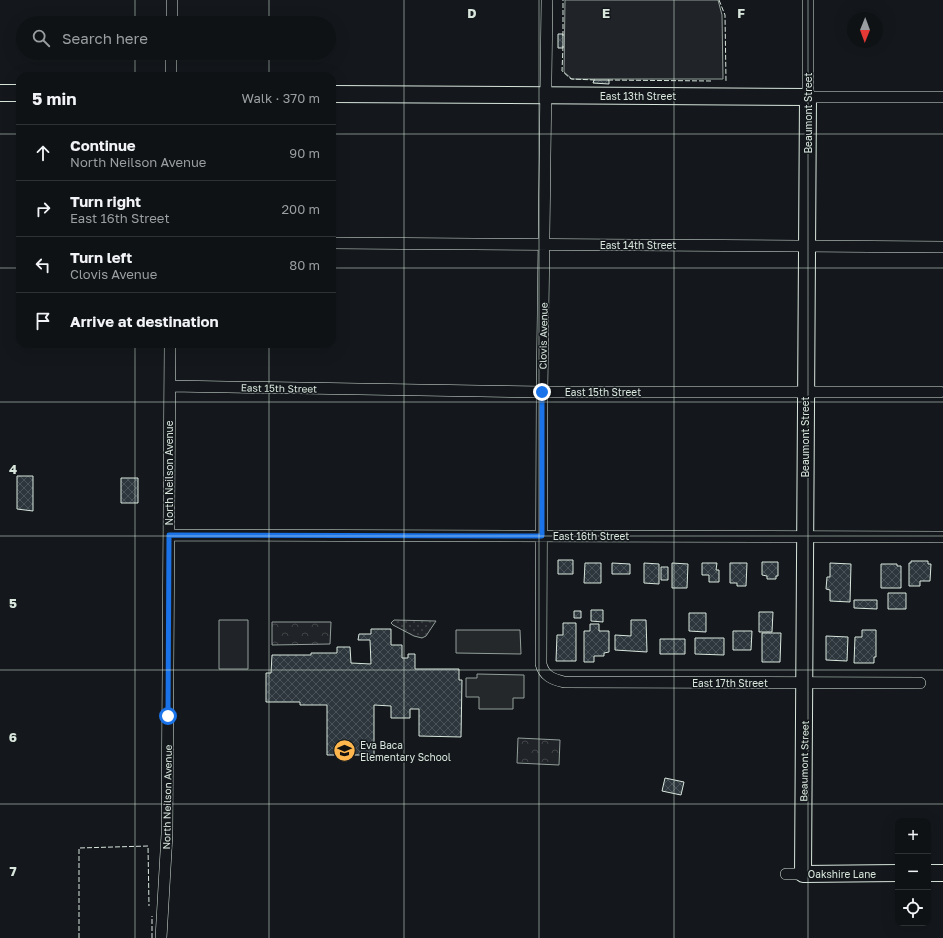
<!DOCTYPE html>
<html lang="en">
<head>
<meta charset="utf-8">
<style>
  body { margin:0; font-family:"Golos Text",sans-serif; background:#1d2022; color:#f1f3f6 }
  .controls { position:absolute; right:12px; bottom:12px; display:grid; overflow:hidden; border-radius:8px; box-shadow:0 4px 16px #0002 }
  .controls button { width:36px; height:36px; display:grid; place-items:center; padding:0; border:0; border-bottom:1px solid #2f3234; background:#0f1215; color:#f1f3f6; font:20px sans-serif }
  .compass { position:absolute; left:847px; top:12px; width:36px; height:36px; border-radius:50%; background:#0f1215; box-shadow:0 4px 16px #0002; rotate:181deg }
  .stop { position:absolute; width:12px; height:12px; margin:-9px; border:3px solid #1a73e8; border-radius:50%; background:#fff }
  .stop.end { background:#1a73e8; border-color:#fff; box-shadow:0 1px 4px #0008 }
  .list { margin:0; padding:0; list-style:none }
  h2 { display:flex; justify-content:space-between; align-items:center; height:52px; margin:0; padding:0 16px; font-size:17px }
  h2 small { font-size:13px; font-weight:400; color:#9b9ea0 }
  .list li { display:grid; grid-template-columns:26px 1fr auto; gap:12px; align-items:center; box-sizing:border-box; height:56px; padding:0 16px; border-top:1px solid #2f3234 }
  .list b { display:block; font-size:15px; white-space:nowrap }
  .list p { margin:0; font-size:13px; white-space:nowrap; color:#9b9ea0 }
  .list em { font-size:13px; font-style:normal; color:#9b9ea0 }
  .icon { flex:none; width:22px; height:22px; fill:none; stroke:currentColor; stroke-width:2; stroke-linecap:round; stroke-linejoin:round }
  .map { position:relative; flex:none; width:943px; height:938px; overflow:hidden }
  .search { position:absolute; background:#0f1215; box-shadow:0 4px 16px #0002; left:16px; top:16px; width:320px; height:44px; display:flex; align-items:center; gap:10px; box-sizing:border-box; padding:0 14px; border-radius:22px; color:#9b9ea0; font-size:15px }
  .panel { position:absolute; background:#0f1215; box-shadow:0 4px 16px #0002; left:16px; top:72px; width:320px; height:276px; border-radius:12px }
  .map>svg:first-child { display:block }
</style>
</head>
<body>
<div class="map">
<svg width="943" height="938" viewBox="0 0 943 938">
  <defs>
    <pattern id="grass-dots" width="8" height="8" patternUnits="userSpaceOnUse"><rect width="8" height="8" fill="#202428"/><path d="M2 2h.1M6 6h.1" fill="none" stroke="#404447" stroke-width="1.8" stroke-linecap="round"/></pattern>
    <pattern id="park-crowns" width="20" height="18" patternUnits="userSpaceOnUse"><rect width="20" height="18" fill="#202428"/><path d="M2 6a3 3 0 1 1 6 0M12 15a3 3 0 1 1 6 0" fill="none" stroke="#404447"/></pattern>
    <pattern id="building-cross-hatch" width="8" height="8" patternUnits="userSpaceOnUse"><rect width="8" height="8" fill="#2c363c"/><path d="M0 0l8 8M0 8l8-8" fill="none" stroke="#4a5358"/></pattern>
  </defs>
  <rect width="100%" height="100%" fill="#14181c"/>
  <!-- grass -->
  <path fill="url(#grass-dots)" stroke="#939e99" d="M 394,620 L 436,621 L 426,636 L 422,638 L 414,636 L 393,625 L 391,623 Z"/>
  <!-- park -->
  <path fill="url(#park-crowns)" stroke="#939e99" d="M 272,622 L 331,622 L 330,644 L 272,645 Z
    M 518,738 L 560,740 L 559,765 L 517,763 Z"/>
  <!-- garden -->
  <path fill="#202428" stroke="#939e99" d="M 565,0 L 718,0 L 722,15 L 723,79 L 572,79 L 564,72 Z
    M 219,620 L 248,620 L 248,669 L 219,669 Z"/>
  <!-- parking -->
  <path fill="#24282b" stroke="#939e99" d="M 456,630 L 520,630 L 521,654 L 456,653 Z
    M 477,674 L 524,675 L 524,698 L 513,698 L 513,709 L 479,709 L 479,697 L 466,697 L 466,678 L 477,678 Z"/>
  <!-- building -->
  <path fill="url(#building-cross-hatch)" stroke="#d8e6dc" d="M 558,34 L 563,34 L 563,48 L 558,48 Z
    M 594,80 L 609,80 L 609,84 L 593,83 Z
    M 17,476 L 33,476 L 33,511 L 17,509 Z
    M 121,478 L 138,478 L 138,503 L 121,503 Z
    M 558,560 L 573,560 L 573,574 L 558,574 Z
    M 911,561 L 928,561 L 928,564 L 931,564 L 930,581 L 920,581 L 920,586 L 909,586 L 909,563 L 911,563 Z
    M 762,562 L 778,562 L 778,576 L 776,576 L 776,579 L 767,579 L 767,576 L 762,575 Z
    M 585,563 L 601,563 L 601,583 L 584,583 Z
    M 612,563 L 630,564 L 630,574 L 612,574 Z
    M 644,563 L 659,564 L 659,584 L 644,583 Z
    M 672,563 L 688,564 L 687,588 L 672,588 Z
    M 702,563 L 717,563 L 716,570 L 719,570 L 719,582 L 709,582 L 709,575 L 702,575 Z
    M 730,563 L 747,563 L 746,586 L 737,586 L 737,583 L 730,583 Z
    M 830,563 L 851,564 L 850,602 L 830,601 L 830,590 L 826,589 L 827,577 L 830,577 Z
    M 881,564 L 897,564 L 897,566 L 901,566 L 901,588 L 881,588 Z
    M 661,567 L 668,567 L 668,580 L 661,580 Z
    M 888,593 L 906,593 L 906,609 L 888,609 Z
    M 854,600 L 877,600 L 877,609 L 854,608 Z
    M 591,610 L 603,610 L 603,622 L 591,621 Z
    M 574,611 L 581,611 L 581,618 L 574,618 Z
    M 759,612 L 773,612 L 772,632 L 759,632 Z
    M 689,613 L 706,613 L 706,632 L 689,631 Z
    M 631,620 L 646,620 L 647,652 L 615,650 L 615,635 L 631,636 Z
    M 563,623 L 576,623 L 576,661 L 556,661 L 557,635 L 563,635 Z
    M 590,624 L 599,624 L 599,631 L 609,631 L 609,652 L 604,653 L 604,656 L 594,656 L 594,662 L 584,662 L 584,631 L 590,631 Z
    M 371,629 L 391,629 L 391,645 L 402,645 L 402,658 L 408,658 L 408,654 L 415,654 L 415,669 L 459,669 L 459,680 L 462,680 L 461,737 L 419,736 L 419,709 L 410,709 L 410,718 L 391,718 L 391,706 L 374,705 L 374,755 L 327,755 L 327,705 L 300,705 L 300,702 L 266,702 L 266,673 L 271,673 L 272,655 L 311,655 L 311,653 L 337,653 L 337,647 L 350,647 L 351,663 L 371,664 L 370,640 L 358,640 L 359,634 L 371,634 Z
    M 862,630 L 876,630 L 876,657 L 874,657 L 874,663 L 854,663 L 855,637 L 862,637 Z
    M 733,631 L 752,631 L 751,650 L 733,650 Z
    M 762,633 L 781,633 L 780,662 L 762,662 Z
    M 826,636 L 848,637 L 847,661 L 826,660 Z
    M 695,638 L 724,638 L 724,655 L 695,654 Z
    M 660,639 L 685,639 L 685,654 L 660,654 Z
    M 665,778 L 684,782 L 681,795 L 662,791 Z"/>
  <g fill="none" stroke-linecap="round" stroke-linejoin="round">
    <defs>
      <path id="street" d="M 547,0 L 542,392 L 541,664 C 544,676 552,679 564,682 L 920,683
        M 808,0 L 808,97 L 943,97
        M 172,23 L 172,0
        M 171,76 L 171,53
        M 332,243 L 943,247
        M 170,386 L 542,392 L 940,392
        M 169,535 L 941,537
        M 786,874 L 803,874
        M 161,938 L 167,834 L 170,344"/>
      <path id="secondary" d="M 0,93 L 20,93
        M 332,94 L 808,97 L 803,874 L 898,873
        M 928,873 L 943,873"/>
    </defs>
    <!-- street casing -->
    <use href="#street" stroke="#d8e6dc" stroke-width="12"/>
    <!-- secondary casing -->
    <use href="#secondary" stroke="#d8e6dc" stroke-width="18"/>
    <!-- street -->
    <use href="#street" stroke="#14181c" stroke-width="11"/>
    <!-- secondary -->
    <use href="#secondary" stroke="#14181c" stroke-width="16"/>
    <!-- fence -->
    <path stroke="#d8e6dc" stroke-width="1" stroke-dasharray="5 2" stroke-linecap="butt" d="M 719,0 L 725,15 L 726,81
      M 563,36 L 563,0
      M 563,46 L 562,71 L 571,79 L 596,80
      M 608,80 L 711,81
      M 79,938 L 79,848 L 148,846 L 149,906
      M 152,938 L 152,916"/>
  </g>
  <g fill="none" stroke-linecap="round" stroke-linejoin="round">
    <!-- route -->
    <path stroke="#1a73e8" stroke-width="5" d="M 168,716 L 169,535 L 542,536 L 542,392"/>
  </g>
  <!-- grid -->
  <path fill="none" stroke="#d8e6dc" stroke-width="1" stroke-opacity="0.55" d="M 135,0 L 135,23M 269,0 L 269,23M 404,0 L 404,938M 539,0 L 539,938M 674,0 L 674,938M 808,0 L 808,938M 135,53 L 135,76M 269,53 L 269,76M 0,134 L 20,134M 332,134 L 943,134M 0,268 L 20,268M 332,268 L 943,268M 135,344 L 135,938M 269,344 L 269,938M 0,402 L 943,402M 0,536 L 943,536M 0,670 L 943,670M 0,804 L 943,804"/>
  <!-- icons -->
  <defs>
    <symbol id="school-disc" viewBox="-11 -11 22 22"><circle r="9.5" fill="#ffb74d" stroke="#14181c"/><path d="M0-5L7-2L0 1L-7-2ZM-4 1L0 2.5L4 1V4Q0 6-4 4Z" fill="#111"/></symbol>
  </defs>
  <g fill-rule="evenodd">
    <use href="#school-disc" x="332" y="738" width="25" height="25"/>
  </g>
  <g text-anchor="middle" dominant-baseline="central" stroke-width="3" stroke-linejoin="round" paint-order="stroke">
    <!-- street labels -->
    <g font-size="10" fill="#d8e6dc" stroke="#14181c">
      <text x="638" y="96">East 13th Street</text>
      <text transform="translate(808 113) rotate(-90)">Beaumont Street</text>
      <text x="638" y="245">East 14th Street</text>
      <text transform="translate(543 336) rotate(-89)">Clovis Avenue</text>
      <text transform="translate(279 388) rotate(1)">East 15th Street</text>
      <text x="603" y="392">East 15th Street</text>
      <text transform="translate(805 437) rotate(-90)">Beaumont Street</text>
      <text transform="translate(169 473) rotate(-90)">North Neilson Avenue</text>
      <text x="591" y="536">East 16th Street</text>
      <text x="730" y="683">East 17th Street</text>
      <text transform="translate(804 761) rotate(-89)">Beaumont Street</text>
      <text transform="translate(167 797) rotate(-89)">North Neilson Avenue</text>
      <text x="842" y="874">Oakshire Lane</text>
    </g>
    <!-- poi labels -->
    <g font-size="10" fill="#d8e6dc" stroke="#14181c" text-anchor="start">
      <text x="360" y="745">Eva Baca<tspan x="360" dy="12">Elementary School</tspan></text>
    </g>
  </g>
  <g font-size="13" text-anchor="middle" font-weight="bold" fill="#d8e6dc" stroke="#14181c" stroke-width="3" stroke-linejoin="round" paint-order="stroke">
    <text x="472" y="18">D</text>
    <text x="606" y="18">E</text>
    <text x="741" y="18">F</text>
    <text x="13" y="474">4</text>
    <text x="13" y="608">5</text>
    <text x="13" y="742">6</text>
    <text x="13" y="876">7</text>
  </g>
</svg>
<div class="controls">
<button>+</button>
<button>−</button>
<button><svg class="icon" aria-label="locate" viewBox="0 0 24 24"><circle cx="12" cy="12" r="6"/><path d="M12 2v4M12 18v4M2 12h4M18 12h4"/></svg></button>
</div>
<svg class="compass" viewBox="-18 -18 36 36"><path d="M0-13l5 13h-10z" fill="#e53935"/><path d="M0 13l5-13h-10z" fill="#9b9ea0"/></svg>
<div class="stop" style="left:168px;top:716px"></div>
<div class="stop end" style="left:542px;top:392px"></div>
<div class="search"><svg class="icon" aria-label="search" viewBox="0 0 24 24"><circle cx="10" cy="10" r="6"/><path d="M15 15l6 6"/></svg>Search here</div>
<section class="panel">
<h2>5 min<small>Walk · 370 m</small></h2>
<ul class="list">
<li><svg class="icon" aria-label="ahead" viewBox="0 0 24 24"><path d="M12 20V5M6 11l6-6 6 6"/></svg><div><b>Continue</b><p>North Neilson Avenue</p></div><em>90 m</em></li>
<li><svg class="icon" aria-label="right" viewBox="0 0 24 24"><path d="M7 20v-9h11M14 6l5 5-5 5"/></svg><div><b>Turn right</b><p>East 16th Street</p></div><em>200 m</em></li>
<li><svg class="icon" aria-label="left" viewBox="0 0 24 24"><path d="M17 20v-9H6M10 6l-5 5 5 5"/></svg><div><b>Turn left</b><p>Clovis Avenue</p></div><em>80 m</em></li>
<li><svg class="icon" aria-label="arrive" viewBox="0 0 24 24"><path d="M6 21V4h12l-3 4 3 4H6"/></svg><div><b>Arrive at destination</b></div></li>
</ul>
</section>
</div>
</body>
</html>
